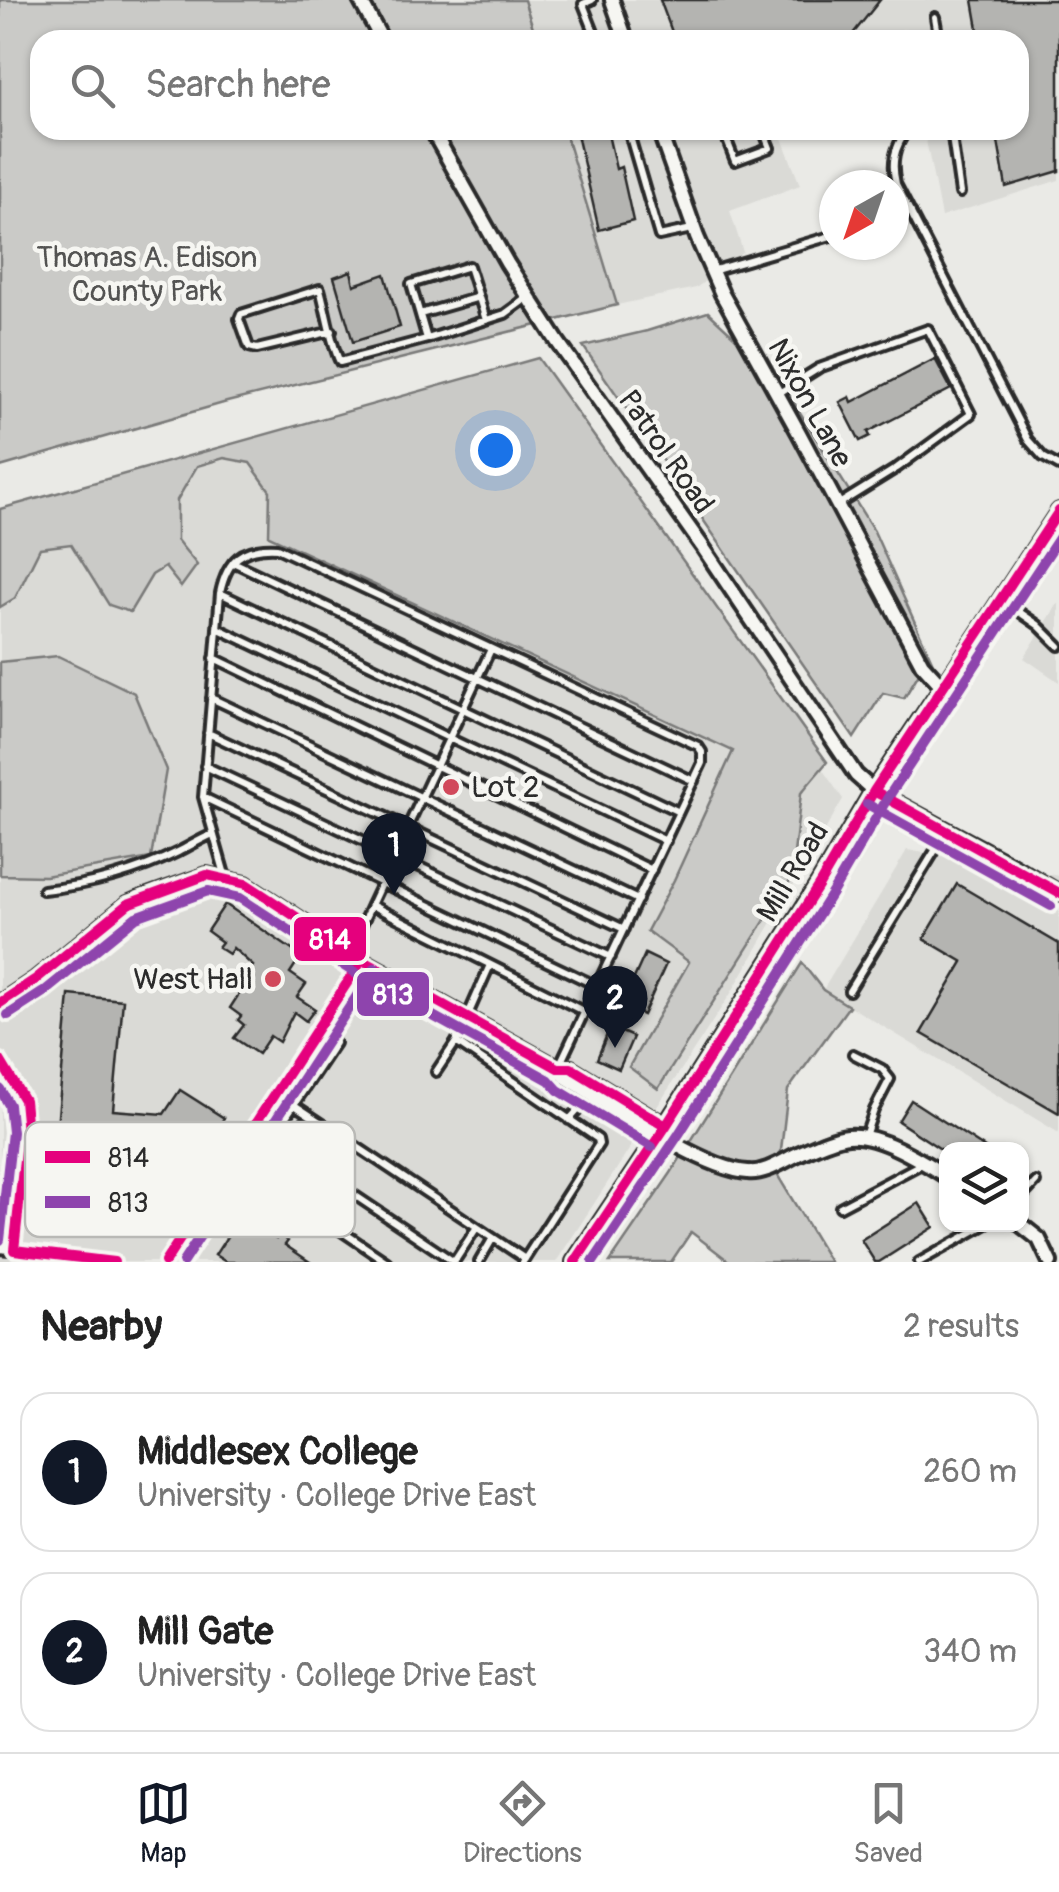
<!DOCTYPE html>
<html lang="en">
<head>
<meta charset="utf-8">
<style>
  body { margin:0; font-family:Pangolin,sans-serif; background:#f2f2f2; color:#222 }
  .controls { position:absolute; right:30px; bottom:30px; display:grid; overflow:hidden; border-radius:20px; box-shadow:0 2px 8px #0004 }
  .controls button { width:90px; height:90px; display:grid; place-items:center; padding:0; border:0; border-bottom:2px solid #e0e0e0; background:#fff; color:#222; font:50px sans-serif }
  .compass { position:absolute; left:819px; top:170px; width:90px; height:90px; border-radius:50%; background:#fff; box-shadow:0 2px 8px #0004; rotate:220deg }
  .you { position:absolute; left:495px; top:450px; width:35px; height:35px; margin:-25px; border:8px solid #fff; border-radius:50%; background:#1a73e8; box-shadow:0 0 0 15px #1a73e833 }
  .badge { display:grid; place-items:center; width:65px; height:65px; border-radius:50%; background:#111827; color:#fff; font-size:32px; font-weight:700 }
  .pin { position:absolute; translate:-50% -82px; filter:drop-shadow(0 2px 5px #0008) }
  .pin::after { content:''; position:absolute; top:52px; width:35px; height:30px; background:inherit; clip-path:polygon(0 0,100% 0,50% 100%) }
  .list { margin:0; padding:0; list-style:none }
  h2 { display:flex; justify-content:space-between; align-items:center; height:130px; margin:0; padding:0 40px; font-size:42px }
  h2 small { font-size:32px; font-weight:400; color:#767676 }
  .list li { display:grid; grid-template-columns:65px 1fr auto; gap:30px; align-items:center; box-sizing:border-box; height:160px; margin:0 20px 20px; padding:0 20px; border:2px solid #e0e0e0; border-radius:30px }
  .list b { display:block; font-size:38px; white-space:nowrap }
  .list p { margin:0; font-size:32px; white-space:nowrap; color:#767676 }
  .list em { font-size:32px; font-style:normal; color:#767676 }
  .icon { flex:none; width:55px; height:55px; fill:none; stroke:currentColor; stroke-width:2; stroke-linecap:round; stroke-linejoin:round }
  .map { position:relative; flex:none; width:1059px; height:1262px; overflow:hidden }
  .search { position:absolute; background:#fff; box-shadow:0 2px 8px #0004; left:30px; right:30px; top:30px; height:110px; display:flex; align-items:center; gap:25px; box-sizing:border-box; padding:0 35px; border-radius:30px; color:#767676; font-size:38px }
  .sheet { height:490px; background:#fff }
  nav { display:flex; justify-content:space-around; align-items:center; box-sizing:border-box; height:140px; border-top:2px solid #e0e0e0; background:#fff; font-size:28px; color:#767676 }
  nav a { display:grid; justify-items:center; gap:5px }
  nav .on { color:#111827 }
  .map>svg:first-child { display:block }
</style>
</head>
<body>
<div class="map">
<svg width="1059" height="1262" viewBox="0 0 1059 1262">
  <rect width="100%" height="100%" fill="#eaeae6"/>
  <filter id="ink" filterUnits="userSpaceOnUse"><feTurbulence type="fractalNoise" baseFrequency=".01" numOctaves="2"/><feDisplacementMap in="SourceGraphic" scale="20" xChannelSelector="R" yChannelSelector="G"/><feConvolveMatrix kernelMatrix="1 2 1 2 8 2 1 2 1" color-interpolation-filters="sRGB"/></filter>
  <g filter="url(#ink)">
    <!-- built -->
    <path fill="#dadad6" d="M 524,0 L 1059,0 L 1059,180 L 941,217 L 924,130 L 1019,130 L 1019,40 L 907,40 L 904,29 L 873,40 L 537,40 Z
      M 564,130 L 779,130 L 800,185 L 730,211 L 743,252 L 696,288 L 617,305 Z
      M 538,358 L 843,799 L 733,990 L 556,1262 L 0,1262 L 0,510 L 344,415 Z
      M 1059,602 L 1059,682 L 1024,658 Z
      M 907,850 L 1059,876 L 1059,1133 L 823,990 Z"/>
    <!-- green -->
    <path fill="#cacac7" stroke="#7a7a79" stroke-width="2.5" d="M 0,0 L 524,0 L 537,40 L 40,40 L 40,130 L 564,130 L 617,305 L 227,402 L 0,467 Z
      M 708,312 L 778,377 L 874,531 L 933,663 L 921,670 L 904,698 L 883,693 L 854,738 L 583,346 L 647,331 Z
      M 538,358 L 827,762 L 801,793 L 791,879 L 658,1089 L 629,1067 L 689,962 L 647,931 L 674,880 L 733,751 L 269,536 L 270,491 L 250,463 L 224,458 L 197,466 L 177,500 L 177,540 L 197,565 L 181,587 L 165,567 L 152,575 L 130,612 L 109,605 L 71,544 L 40,548 L 15,598 L 0,607 L 0,509 Z
      M 58,656 L 134,693 L 166,770 L 151,858 L 45,876 L 0,875 L 0,662 Z
      M 802,963 L 823,990 L 849,1006 L 788,1090 L 778,1176 L 830,1262 L 730,1262 L 691,1232 L 671,1262 L 610,1262 L 671,1173 Z"/>
    <!-- building -->
    <path fill="#b4b4b1" stroke="#2b2b2b" stroke-width="2.5" d="M 660,0 L 880,0 L 848,40 L 675,40 Z
      M 973,0 L 1059,0 L 1059,171 L 1006,187 L 996,130 L 1019,130 L 1019,40 L 980,40 Z
      M 576,130 L 607,130 L 616,169 L 621,167 L 633,221 L 599,230 Z
      M 351,271 L 354,285 L 385,274 L 400,327 L 353,342 L 334,277 Z
      M 935,359 L 951,389 L 868,432 L 870,436 L 860,441 L 840,402 L 850,397 L 852,402 Z
      M 957,884 L 1059,944 L 1059,1113 L 921,1033 L 963,962 L 924,939 Z
      M 225,904 L 301,956 L 290,973 L 306,984 L 297,997 L 315,1009 L 306,1021 L 294,1012 L 279,1042 L 270,1036 L 258,1054 L 234,1038 L 244,1025 L 238,1020 L 241,1016 L 230,1008 L 248,980 L 245,978 L 253,966 L 233,948 L 229,954 L 218,947 L 222,942 L 207,931 Z
      M 645,954 L 666,964 L 643,1015 L 622,1005 Z
      M 69,995 L 123,1000 L 113,1110 L 164,1114 L 180,1090 L 224,1118 L 189,1173 L 54,1160 Z
      M 610,1027 L 633,1037 L 619,1069 L 597,1059 Z
      M 911,1100 L 988,1150 L 942,1150 L 898,1121 Z
      M 919,1203 L 934,1227 L 879,1262 L 875,1262 L 861,1240 Z
      M 241,1215 L 276,1239 L 279,1234 L 288,1241 L 285,1245 L 310,1262 L 226,1262 L 215,1255 Z"/>
    <g fill="none" stroke-linecap="round" stroke-linejoin="round">
      <defs>
        <path id="service" d="M 592,0 L 583,4 L 597,40
          M 935,17 L 939,40
          M 628,130 L 659,236 L 692,229
          M 723,130 L 735,161 L 770,148 L 763,130
          M 907,130 C 894,148 891,163 896,184 L 1028,440 L 1043,457 L 1059,466
          M 951,130 L 960,193
          M 894,217 L 911,212
          M 712,271 L 834,235
          M 420,314 L 479,297
          M 486,320 L 469,266 L 411,284 L 427,339 L 505,314 L 528,297
          M 332,331 L 257,349 L 249,347 L 239,319 L 241,314 L 320,289 C 326,310 331,345 340,362 L 427,339
          M 779,393 L 819,368 L 928,329 L 971,414 L 897,468 L 839,504
          M 233,562 L 694,781
          M 220,593 L 679,812
          M 1002,600 L 1038,625 L 1059,646
          M 217,628 L 666,841
          M 214,658 L 652,870
          M 211,698 L 638,900
          M 208,733 L 624,929
          M 205,766 L 611,957
          M 203,797 L 597,986
          M 226,878 L 203,797 L 220,593 C 227,560 242,546 277,548 L 698,746 L 702,752 L 702,763 L 559,1066
          M 43,890 C 90,885 136,873 178,852 C 190,846 201,839 213,834
          M 371,905 L 585,1012
          M 350,950 L 491,649
          M 849,991 L 947,831
          M 456,1042 L 598,1139 L 599,1144 L 523,1262
          M 335,1043 L 271,1139 L 454,1262
          M 853,1054 L 882,1069 L 890,1079 L 874,1110 L 865,1136
          M 0,1060 L 24,1100 L 27,1132 L 14,1250
          M 436,1072 L 456,1042 L 490,965
          M 293,1104 L 525,1259
          M 569,1120 L 579,1109 L 601,1099
          M 244,1165 L 387,1262
          M 1022,1197 L 1036,1182
          M 840,1207 L 923,1163
          M 0,1249 L 114,1262
          M 165,1262 L 361,961
          M 454,1262 L 477,1227
          M 479,1262 L 493,1238
          M 919,1262 L 987,1224"/>
        <path id="minor" d="M 360,0 L 382,40
          M 612,0 L 626,40
          M 432,130 L 507,263 L 557,341 L 702,546 L 856,775 L 874,791 L 1010,864 L 1059,893
          M 659,130 L 697,237 L 722,294 L 799,433 L 922,664 L 943,687 L 1059,511
          M 0,1003 L 36,979 L 128,904 L 137,900 L 207,875 L 246,884 L 362,960 L 558,1068 L 566,1077 C 609,1103 701,1169 748,1172 C 765,1174 783,1161 798,1154 C 814,1147 831,1138 848,1136 C 878,1133 922,1161 946,1176
          M 558,1068 L 571,1068 L 666,1126
          M 1020,1224 L 1039,1239 L 1050,1262"/>
        <path id="tertiary" d="M 575,1262 L 666,1126 L 819,885 L 874,791 L 943,687"/>
      </defs>
      <!-- service casing -->
      <use href="#service" stroke="#2b2b2b" stroke-width="14"/>
      <!-- minor casing -->
      <use href="#minor" stroke="#2b2b2b" stroke-width="20"/>
      <!-- tertiary casing -->
      <use href="#tertiary" stroke="#2b2b2b" stroke-width="22"/>
      <!-- service -->
      <use href="#service" stroke="#f6f6f2" stroke-width="6"/>
      <!-- minor -->
      <use href="#minor" stroke="#f6f6f2" stroke-width="12"/>
      <!-- tertiary -->
      <use href="#tertiary" stroke="#f6f6f2" stroke-width="15"/>
      <defs>
        <path id="bus-1" d="M 874,791 L 1059,893
          M 0,1003 L 36,979 L 128,904 L 207,875 L 246,884 L 362,960 L 558,1068 L 571,1068 L 666,1126
          M 0,1060 L 24,1100 L 27,1132 L 14,1250
          M 14,1250 L 114,1262
          M 165,1262 L 362,960
          M 575,1262 L 666,1126 L 819,885 L 874,791 L 1059,511"/>
        <path id="bus-2" d="M 867,804 L 1051,906
          M 8,1015 L 45,991 L 136,917 L 208,891 L 240,898 L 355,973 L 549,1080 L 558,1090 L 652,1147
          M 0,1089 L 9,1105 L 12,1132 L 0,1240
          M 183,1262 L 375,968
          M 593,1262 L 679,1134 L 832,893 L 887,799 L 1059,538"/>
      </defs>
      <!-- bus-1 casing -->
      <use href="#bus-1" stroke="#f6f6f2" stroke-width="18"/>
      <!-- bus-2 casing -->
      <use href="#bus-2" stroke="#f6f6f2" stroke-width="18"/>
      <!-- bus-1 -->
      <use href="#bus-1" stroke="#e5007d" stroke-width="10"/>
      <!-- bus-2 -->
      <use href="#bus-2" stroke="#8e44ad" stroke-width="10"/>
    </g>
  </g>
  <!-- markers -->
  <g fill="#d1495b" stroke="#f6f6f2" stroke-width="4">
    <circle cx="451" cy="787" r="10"/>
    <circle cx="273" cy="979" r="10"/>
  </g>
  <g text-anchor="middle" dominant-baseline="central" stroke-width="9" stroke-linejoin="round" paint-order="stroke">
    <!-- park labels -->
    <g font-size="30" fill="#535352" stroke="#f6f6f2">
      <text x="147" y="257">Thomas A. Edison<tspan x="147" dy="34">County Park</tspan></text>
    </g>
    <!-- street labels -->
    <g font-size="30" fill="#2b2b2b" stroke="#f6f6f2">
      <text transform="translate(810 403) rotate(61)">Nixon Lane</text>
      <text transform="translate(666 452) rotate(55)">Patrol Road</text>
      <text transform="translate(793 872) rotate(-59)">Mill Road</text>
    </g>
    <!-- poi labels -->
    <g font-size="30" fill="#2b2b2b" stroke="#f6f6f2" text-anchor="start">
      <text x="471" y="787">Lot 2</text>
      <text x="253" y="979" text-anchor="end">West Hall</text>
    </g>
  </g>
  <!-- legend -->
  <rect x="25" y="1122" width="330" height="115" rx="15" fill="#f6f6f2" stroke="#b9b9b6" stroke-width="2.5"/>
  <rect x="45" y="1151" width="45" height="12" fill="#e5007d"/>
  <rect x="45" y="1196" width="45" height="12" fill="#8e44ad"/>
  <g font-size="28" fill="#2b2b2b">
    <text x="108" y="1167">814</text>
    <text x="108" y="1212">813</text>
  </g>
  <g stroke="#f6f6f2" stroke-width="4">
    <rect x="292" y="915" width="76" height="48" rx="10" fill="#e5007d"/>
    <rect x="355" y="970" width="76" height="48" rx="10" fill="#8e44ad"/>
  </g>
  <g font-size="28" text-anchor="middle" font-weight="bold" fill="#fff">
    <text x="330" y="949">814</text>
    <text x="393" y="1004">813</text>
  </g>
</svg>
<div class="controls">
<button><svg class="icon" aria-label="layers" viewBox="0 0 24 24"><path d="M12 4l9 5-9 5-9-5zM3 14l9 5 9-5"/></svg></button>
</div>
<svg class="compass" viewBox="-18 -18 36 36"><path d="M0-13l5 13h-10z" fill="#e53935"/><path d="M0 13l5-13h-10z" fill="#767676"/></svg>
<div class="you"></div>
<div class="pin badge" style="left:394px;top:895px">1</div>
<div class="pin badge" style="left:615px;top:1048px">2</div>
<div class="search"><svg class="icon" aria-label="search" viewBox="0 0 24 24"><circle cx="10" cy="10" r="6"/><path d="M15 15l6 6"/></svg>Search here</div>
</div>
<section class="sheet">
<h2>Nearby<small>2 results</small></h2>
<ul class="list">
<li><span class="badge">1</span><div><b>Middlesex College</b><p>University · College Drive East</p></div><em>260 m</em></li>
<li><span class="badge">2</span><div><b>Mill Gate</b><p>University · College Drive East</p></div><em>340 m</em></li>
</ul>
</section>
<nav>
<a class="on"><svg class="icon" aria-label="map" viewBox="0 0 24 24"><path d="M3 6l6-2 6 2 6-2v14l-6 2-6-2-6 2zM9 4v14M15 6v14"/></svg>Map</a>
<a><svg class="icon" aria-label="directions" viewBox="0 0 24 24"><path d="M12 3l9 9-9 9-9-9zM9 14v-3h6M13 9l2 2-2 2"/></svg>Directions</a>
<a><svg class="icon" aria-label="saved" viewBox="0 0 24 24"><path d="M7 4h10v16l-5-4-5 4z"/></svg>Saved</a>
</nav>
</body>
</html>
